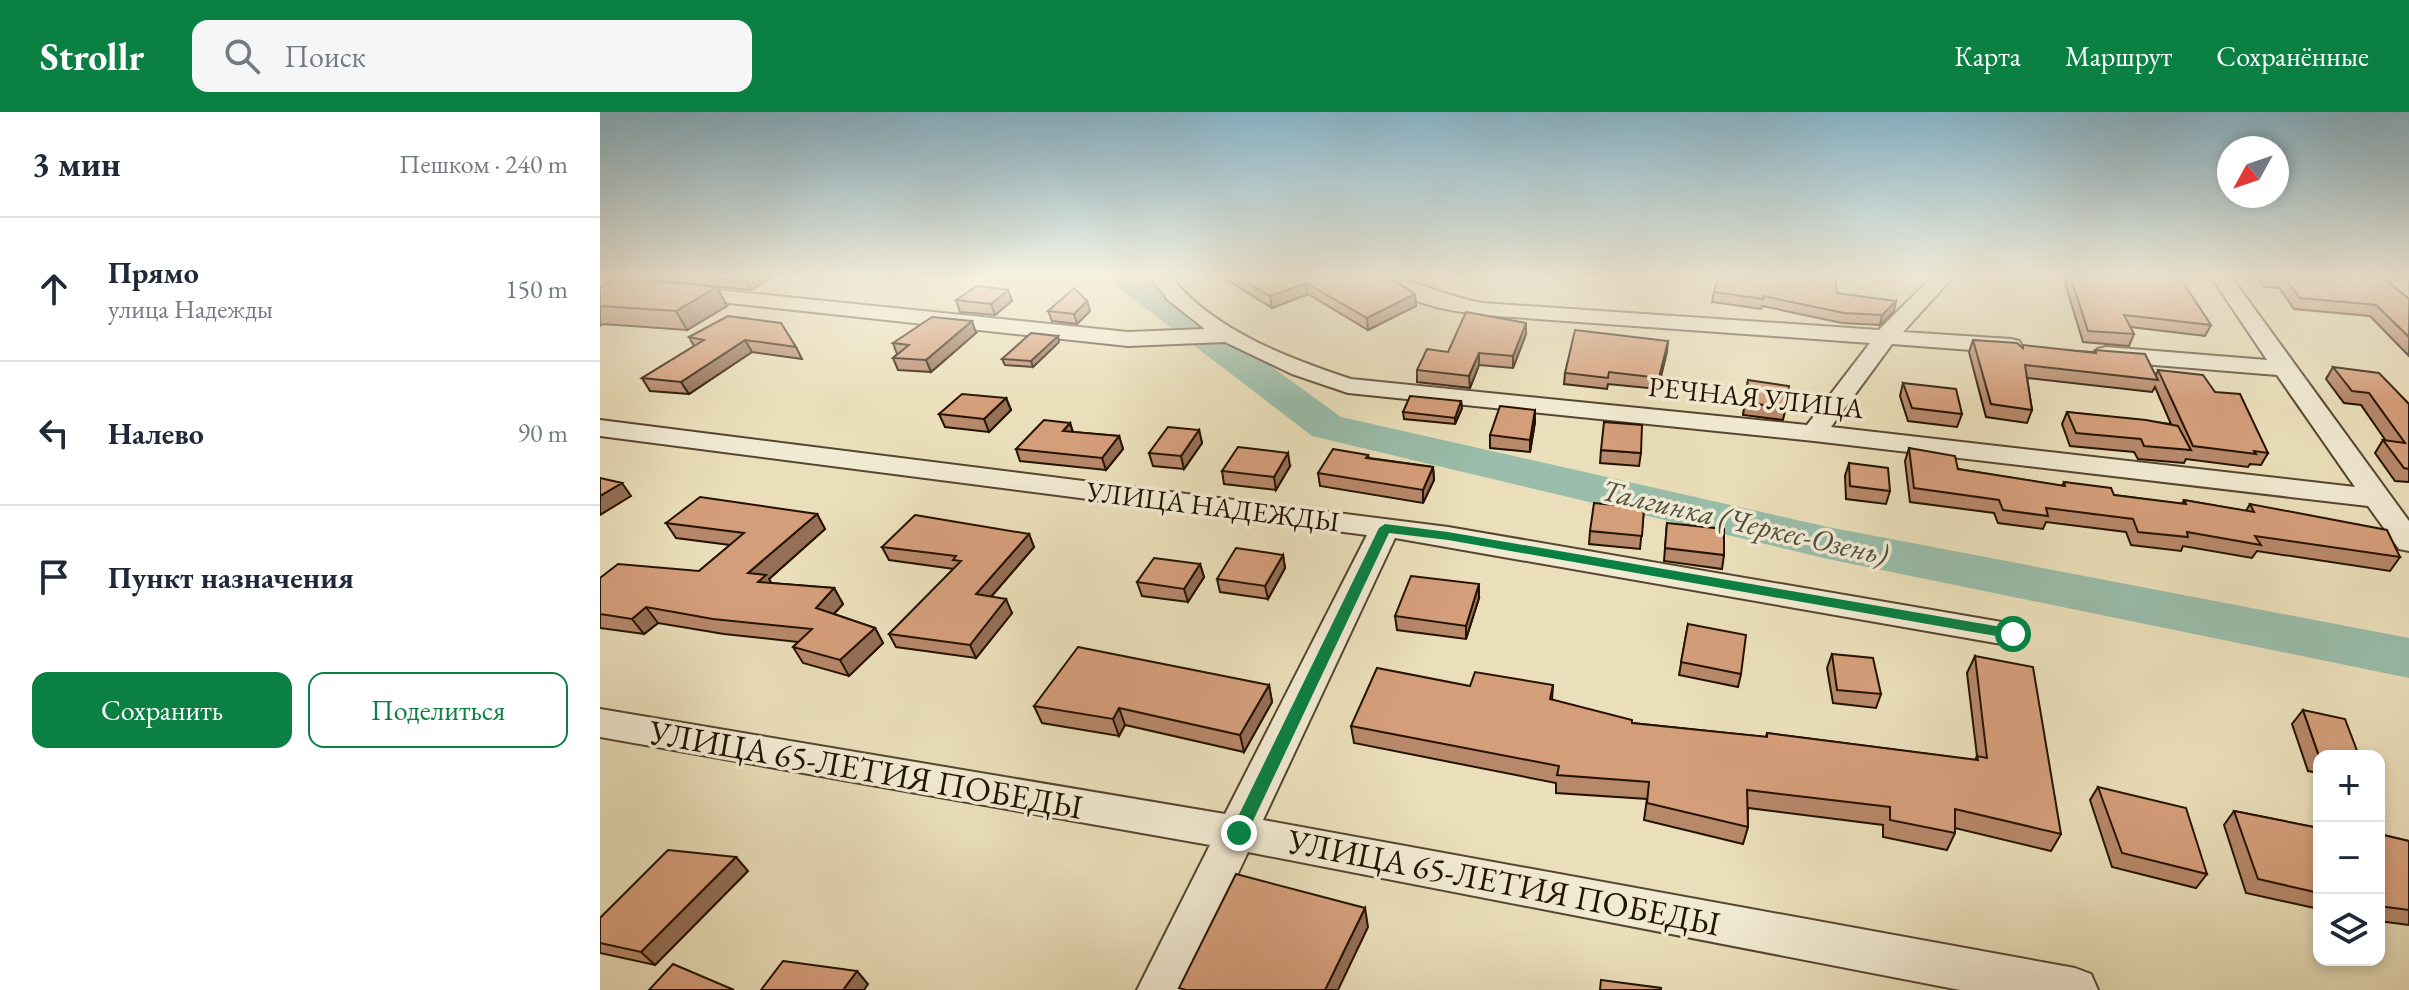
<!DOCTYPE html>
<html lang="ru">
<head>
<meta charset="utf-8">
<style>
  body { margin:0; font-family:"EB Garamond",serif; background:#f6f6f7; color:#1f2937 }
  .controls { position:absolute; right:24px; bottom:24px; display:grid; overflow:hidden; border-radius:16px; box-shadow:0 4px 12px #0003 }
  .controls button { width:72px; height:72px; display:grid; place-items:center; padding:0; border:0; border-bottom:2px solid #e0e1e3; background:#fff; color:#1f2937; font:40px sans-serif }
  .compass { position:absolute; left:1617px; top:24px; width:72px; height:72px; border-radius:50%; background:#fff; box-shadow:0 4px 12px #0003; rotate:230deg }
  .stop { position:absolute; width:24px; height:24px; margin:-18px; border:6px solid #0b8043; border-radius:50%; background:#fff }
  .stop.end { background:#0b8043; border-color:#fff; box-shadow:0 2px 8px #0008 }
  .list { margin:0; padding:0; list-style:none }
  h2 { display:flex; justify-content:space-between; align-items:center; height:104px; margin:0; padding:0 32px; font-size:34px }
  h2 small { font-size:26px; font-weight:400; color:#747a83 }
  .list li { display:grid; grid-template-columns:52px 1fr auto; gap:24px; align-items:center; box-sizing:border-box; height:144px; padding:0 32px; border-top:2px solid #e0e1e3 }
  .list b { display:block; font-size:30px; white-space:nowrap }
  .list p { margin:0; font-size:26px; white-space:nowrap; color:#747a83 }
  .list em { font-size:26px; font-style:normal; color:#747a83 }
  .actions { display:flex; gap:16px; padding:24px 32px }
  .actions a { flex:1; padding:18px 0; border:2px solid #0b8043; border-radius:16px; text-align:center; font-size:28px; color:#0b8043 }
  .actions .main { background:#0b8043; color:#fff }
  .icon { flex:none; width:44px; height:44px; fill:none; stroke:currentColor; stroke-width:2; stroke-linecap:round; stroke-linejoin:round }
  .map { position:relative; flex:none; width:1809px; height:878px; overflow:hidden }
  header { display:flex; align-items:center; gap:48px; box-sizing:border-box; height:112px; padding:0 40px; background:#0b8043; color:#fff }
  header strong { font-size:38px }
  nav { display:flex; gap:44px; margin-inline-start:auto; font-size:28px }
  .search { width:560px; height:72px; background:#f6f6f7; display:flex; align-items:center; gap:20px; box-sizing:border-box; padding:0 28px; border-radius:16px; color:#747a83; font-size:30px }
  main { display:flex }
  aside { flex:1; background:#fff }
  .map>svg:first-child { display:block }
</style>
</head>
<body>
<header>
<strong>Strollr</strong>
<div class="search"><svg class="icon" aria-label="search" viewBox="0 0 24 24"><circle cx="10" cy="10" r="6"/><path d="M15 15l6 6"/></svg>Поиск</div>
<nav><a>Карта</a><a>Маршрут</a><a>Сохранённые</a></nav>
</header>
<main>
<aside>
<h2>3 мин<small>Пешком · 240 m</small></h2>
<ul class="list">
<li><svg class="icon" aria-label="ahead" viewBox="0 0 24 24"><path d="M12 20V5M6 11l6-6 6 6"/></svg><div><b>Прямо</b><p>улица Надежды</p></div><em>150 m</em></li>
<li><svg class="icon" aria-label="left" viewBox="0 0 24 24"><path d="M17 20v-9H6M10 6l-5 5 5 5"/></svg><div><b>Налево</b></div><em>90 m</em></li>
<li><svg class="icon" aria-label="arrive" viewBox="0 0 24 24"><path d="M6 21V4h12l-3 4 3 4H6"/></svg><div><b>Пункт назначения</b></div></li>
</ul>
<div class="actions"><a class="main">Сохранить</a><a>Поделиться</a></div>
</aside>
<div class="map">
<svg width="1809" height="878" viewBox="0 0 1809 878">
  <rect width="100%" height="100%" fill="#eadfba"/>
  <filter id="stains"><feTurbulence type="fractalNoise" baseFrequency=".0025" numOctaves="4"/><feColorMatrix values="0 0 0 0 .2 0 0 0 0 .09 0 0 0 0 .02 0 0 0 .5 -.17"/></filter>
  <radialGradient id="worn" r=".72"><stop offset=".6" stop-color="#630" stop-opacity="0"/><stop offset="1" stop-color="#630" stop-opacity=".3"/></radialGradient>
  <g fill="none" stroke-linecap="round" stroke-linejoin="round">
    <!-- river -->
    <path fill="#99bdaa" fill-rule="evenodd" d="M 510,166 L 549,166 L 741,305 L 1228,415 L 1809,526 L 1809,566 L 1228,447 L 712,324 L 515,173 Z"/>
    <defs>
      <path id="street" d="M 0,166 L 528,220 L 605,217 L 568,188 L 551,166 L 572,166 C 615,219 688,246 751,267 L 1207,313 L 1270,231 L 883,203 C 852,199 802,192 781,166 C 816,166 847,186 883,191 L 1279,218 L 1331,166 L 1352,166 L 1303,220 L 1411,227 L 1419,229 L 1422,234 L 1419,239 L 1411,241 L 1292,232 L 1231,315 L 1755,375 L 1677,263 L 1506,249 L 1498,247 L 1494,242 L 1498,237 L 1506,235 L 1667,248 L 1612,166 L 1632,166 L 1809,409 L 1809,439 L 1799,437 L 1768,394 L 1214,329 L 748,281 L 692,262 L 625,230 L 528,234 L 0,177 Z
        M 1785,166 L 1807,166 L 1809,186 L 1802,184 Z
        M 0,308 L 848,415 L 1425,514 L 1429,522 L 1425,530 L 1413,534 L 795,426 L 663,708 L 1475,856 L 1491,862 L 1498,878 L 1360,878 L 648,740 L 583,878 L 537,878 L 610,733 L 0,625 L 0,597 L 625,702 L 767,423 L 0,324 Z"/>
    </defs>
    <!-- street casing -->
    <use href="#street" stroke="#56452f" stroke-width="4"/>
    <!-- street -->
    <use href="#street" fill="#f1ead2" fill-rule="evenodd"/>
  </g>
  <!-- wall -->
  <path fill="#b7886a" stroke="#241201" stroke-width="2" d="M 58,166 L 171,166 L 151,178 L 60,169 Z
    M 626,166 L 791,166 L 816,194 L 768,218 L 708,182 L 672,196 L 627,168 Z
    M 1467,166 L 1576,168 L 1611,213 L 1605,224 L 1530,215 L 1534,222 L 1529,234 L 1483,230 L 1465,171 Z
    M 1658,166 L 1783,166 L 1809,187 L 1809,244 L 1770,204 L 1694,197 L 1679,176 L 1665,175 Z
    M 0,175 L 127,194 L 87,218 L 3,212 L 0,214 Z
    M 408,178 L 412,189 L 395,203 L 360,200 L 356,188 Z
    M 1114,180 L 1237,181 L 1294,199 L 1280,213 L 1242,211 L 1162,194 L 1161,197 L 1112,190 Z
    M 487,189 L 490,199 L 477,212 L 452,209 L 448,199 Z
    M 128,204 L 196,235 L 202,247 L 152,240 L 89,282 L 50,279 L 42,266 L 94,234 L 89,225 Z
    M 376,221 L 331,260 L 298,258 L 293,246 L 297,242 L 293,231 Z
    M 926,222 L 913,256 L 879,253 L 870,276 L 817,270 L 817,258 L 848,240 Z
    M 1373,228 L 1422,236 L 1494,240 L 1495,238 L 1556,263 L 1558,258 L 1615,280 L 1668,341 L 1661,353 L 1650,352 L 1648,355 L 1586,347 L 1584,351 L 1538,347 L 1534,340 L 1470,334 L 1462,312 L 1467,300 L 1571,312 L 1555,275 L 1552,280 L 1427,266 L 1432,298 L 1427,311 L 1386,305 L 1369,240 Z
    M 1068,229 L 1058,277 L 1008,272 L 1007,277 L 964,272 L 965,261 Z
    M 459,230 L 433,255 L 405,253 L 402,247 Z
    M 1733,255 L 1809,292 L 1809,370 L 1795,369 L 1775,341 L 1783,328 L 1786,329 L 1761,293 L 1744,291 L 1726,267 Z
    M 1148,268 L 1186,295 L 1183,308 L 1143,303 Z
    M 1303,271 L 1362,302 L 1357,315 L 1308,309 L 1300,284 Z
    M 406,286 L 411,298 L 389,320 L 345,315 L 339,302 Z
    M 861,289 L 862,296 L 855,312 L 804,307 L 803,300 Z
    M 935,298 L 935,310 L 930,340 L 890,336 L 890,323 Z
    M 470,311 L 473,320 L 519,324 L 523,337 L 506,358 L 420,349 L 416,337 Z
    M 599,318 L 602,331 L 584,357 L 553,354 L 549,341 Z
    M 1309,336 L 1358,357 L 1462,374 L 1464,370 L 1514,383 L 1582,392 L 1584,388 L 1646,399 L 1650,392 L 1800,445 L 1790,459 L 1657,439 L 1652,446 L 1583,434 L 1581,439 L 1531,433 L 1526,420 L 1446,410 L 1443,417 L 1398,411 L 1394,401 L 1310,390 L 1305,349 Z
    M 1001,338 L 1041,341 L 1039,354 L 1000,351 Z
    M 768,343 L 769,346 L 833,355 L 834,368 L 823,391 L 720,374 L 718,361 Z
    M 1249,351 L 1290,379 L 1286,392 L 1246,387 L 1245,364 Z
    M 690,354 L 676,378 L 624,372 L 622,359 Z
    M 1044,396 L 1040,437 L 989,432 L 990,419 Z
    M 217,402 L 225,417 L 169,467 L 171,471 L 234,476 L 243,492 L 234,502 L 275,516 L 283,531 L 249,564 L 203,551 L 193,535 L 198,530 L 124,522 L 58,511 L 44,522 L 0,516 L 0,466 L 99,459 L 130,433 L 76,426 L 66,411 Z
    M 1067,411 L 1124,443 L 1122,457 L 1064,449 Z
    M 429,422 L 434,435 L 391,485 L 412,501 L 376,546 L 296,535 L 289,522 L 354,457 L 289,448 L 282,435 Z
    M 683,443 L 685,456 L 668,487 L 620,480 L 617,467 Z
    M 600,452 L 604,465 L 588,490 L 542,484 L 537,470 Z
    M 879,486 L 866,527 L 797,518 L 795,504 Z
    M 1088,512 L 1141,562 L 1138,575 L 1079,563 Z
    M 1232,542 L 1281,582 L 1276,596 L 1233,591 L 1227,556 Z
    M 1375,544 L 1461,722 L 1451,739 L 1355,716 L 1355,721 L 1347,738 L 1283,725 L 1283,713 L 1148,696 L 1148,715 L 1143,732 L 1044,708 L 1047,687 L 956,681 L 956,671 L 754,631 L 751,614 L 870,574 L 953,573 L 952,588 L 1032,611 L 1166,625 L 1167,621 L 1375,648 L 1377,644 L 1367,561 Z
    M 669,573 L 672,590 L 644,640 L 525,613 L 519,624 L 442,611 L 434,594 Z
    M 1703,598 L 1719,644 L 1719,661 L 1708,659 L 1692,612 Z
    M 1498,675 L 1607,762 L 1596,776 L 1512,755 L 1490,688 Z
    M 1634,699 L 1719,716 L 1719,797 L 1646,781 L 1624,713 Z
    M 1779,722 L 1809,729 L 1809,813 L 1779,809 Z
    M 148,759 L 55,853 L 0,841 L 0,806 Z"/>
  <!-- shaded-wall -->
  <path fill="#956f56" stroke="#241201" stroke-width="2" d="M 153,166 L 171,166 L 151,178 L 146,170 Z
    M 706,171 L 708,182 L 672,196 L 670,184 Z
    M 117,175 L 127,194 L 87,218 L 76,199 Z
    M 408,178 L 412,189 L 395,203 L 391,192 Z
    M 815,182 L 816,194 L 768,218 L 767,206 Z
    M 487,189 L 490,199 L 477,212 L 474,202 Z
    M 1296,189 L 1294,199 L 1280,213 L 1282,203 Z
    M 372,209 L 376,221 L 331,260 L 326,248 Z
    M 926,211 L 926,222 L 913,256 L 913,244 Z
    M 458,224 L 459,230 L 433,255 L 431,249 Z
    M 145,228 L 152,240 L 89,282 L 81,270 Z
    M 1068,229 L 1067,240 L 1058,277 L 1059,266 Z
    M 879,241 L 879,253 L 870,276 L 869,264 Z
    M 406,286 L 411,298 L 389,320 L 384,307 Z
    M 861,289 L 862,296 L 855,312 L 855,306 Z
    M 935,298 L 935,310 L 930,340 L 930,328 Z
    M 470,311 L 474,324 L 463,319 Z
    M 599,318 L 602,331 L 584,357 L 581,344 Z
    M 519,324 L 523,337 L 506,358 L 502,346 Z
    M 688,341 L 690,354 L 676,378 L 674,365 Z
    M 833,355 L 834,368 L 823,391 L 823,378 Z
    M 22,371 L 31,384 L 0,403 L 0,384 Z
    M 217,402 L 225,417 L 169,467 L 176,478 L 168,485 L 148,461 Z
    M 429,422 L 434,435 L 382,495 L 376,482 Z
    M 683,443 L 685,456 L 668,487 L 665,474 Z
    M 600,452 L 604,465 L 588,490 L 584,477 Z
    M 879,472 L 879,486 L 866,527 L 866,514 Z
    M 234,476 L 243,492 L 225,511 L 216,496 Z
    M 406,487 L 412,501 L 376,546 L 370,533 Z
    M 46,495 L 58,511 L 44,522 L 32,507 Z
    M 275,516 L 283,531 L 249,564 L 240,548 Z
    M 669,573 L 672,590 L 644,640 L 640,623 Z
    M 519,596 L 525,613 L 519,624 L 513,607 Z
    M 136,745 L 148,759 L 55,853 L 41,840 Z
    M 765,796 L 768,815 L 738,878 L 725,878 Z
    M 257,859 L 268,872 L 264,878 L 243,878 Z"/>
  <!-- building -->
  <path fill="#d59e7b" stroke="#241201" stroke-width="2" d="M 18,166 L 29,166 L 117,175 L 76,199 L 0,194 L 0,175 Z
    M 108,166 L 153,166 L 146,170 Z
    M 640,166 L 791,166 L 815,182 L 767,206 L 706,171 L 670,184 Z
    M 1118,166 L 1235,166 L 1237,181 L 1296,189 L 1282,203 L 1244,201 L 1163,184 L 1163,187 L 1114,180 Z
    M 1471,166 L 1575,166 L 1576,168 L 1582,169 L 1611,213 L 1524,203 L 1534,222 L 1488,219 Z
    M 1685,166 L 1783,166 L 1809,187 L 1809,225 L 1776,193 L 1700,186 Z
    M 377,174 L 408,178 L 391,192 L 356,188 Z
    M 474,176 L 487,189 L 474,202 L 448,199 Z
    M 866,200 L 926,211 L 913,244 L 879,241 L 869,264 L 817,258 L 827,237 L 848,240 Z
    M 128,204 L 181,211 L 196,235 L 145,228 L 81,270 L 42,266 L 104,228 L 89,225 Z
    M 332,205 L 372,209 L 326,248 L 293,246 L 309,233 L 293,231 Z
    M 975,218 L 1068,229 L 1059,266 L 1009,260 L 1008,266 L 965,261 Z
    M 431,221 L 458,224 L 431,249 L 402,247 Z
    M 1373,228 L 1417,231 L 1423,236 L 1423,233 L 1496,241 L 1495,238 L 1545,242 L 1558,268 L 1425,253 L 1432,298 L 1391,292 Z
    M 1733,255 L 1779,261 L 1809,292 L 1809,357 L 1804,356 L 1783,328 L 1805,331 L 1769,281 L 1752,279 Z
    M 1558,258 L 1603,263 L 1615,280 L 1640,282 L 1668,341 L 1654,339 L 1656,342 L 1593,334 Z
    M 1148,268 L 1189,274 L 1186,295 L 1145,291 Z
    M 1303,271 L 1356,277 L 1362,302 L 1312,296 Z
    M 362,282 L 406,286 L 384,307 L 339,302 Z
    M 810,284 L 861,289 L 855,306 L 803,300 Z
    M 900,294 L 935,298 L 930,328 L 890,323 Z
    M 1467,300 L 1546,308 L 1578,314 L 1591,338 L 1544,334 L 1541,327 L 1476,321 Z
    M 444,308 L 470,311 L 463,319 L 519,324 L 502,346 L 416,337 Z
    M 1004,310 L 1042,313 L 1041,341 L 1001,338 Z
    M 568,315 L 599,318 L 581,344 L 549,341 Z
    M 638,335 L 688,341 L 674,365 L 622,359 Z
    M 1309,336 L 1355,344 L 1358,357 L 1465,374 L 1464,370 L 1511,376 L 1514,383 L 1586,392 L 1584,388 L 1654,400 L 1650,392 L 1787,418 L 1800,445 L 1655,424 L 1661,433 L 1587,420 L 1588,425 L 1538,420 L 1533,407 L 1446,396 L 1448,404 L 1403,398 L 1399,388 L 1314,376 Z
    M 733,337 L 768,343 L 766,346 L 833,355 L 823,378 L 718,361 Z
    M 1249,351 L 1288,356 L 1290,379 L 1250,374 Z
    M 0,366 L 22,371 L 0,384 Z
    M 100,385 L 217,402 L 148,461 L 166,463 L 158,470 L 234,476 L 216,496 L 275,516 L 240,548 L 193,535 L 212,517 L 113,507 L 46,495 L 32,507 L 0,502 L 0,466 L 18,452 L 99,459 L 144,421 L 66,411 Z
    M 994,391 L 1044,396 L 1042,424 L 990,419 Z
    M 315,403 L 429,422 L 376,482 L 406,487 L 370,533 L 289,522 L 361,449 L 353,448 L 356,444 L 282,435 Z
    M 1067,411 L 1124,417 L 1124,443 L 1065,436 Z
    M 636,436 L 683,443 L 665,474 L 617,467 Z
    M 554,446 L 600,452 L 584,477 L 537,470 Z
    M 811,464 L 879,472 L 866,514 L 795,504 Z
    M 1088,512 L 1146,523 L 1141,562 L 1081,550 Z
    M 478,535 L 669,573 L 640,623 L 519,596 L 513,607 L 434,594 Z
    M 1232,542 L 1273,546 L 1281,582 L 1237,578 Z
    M 1375,544 L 1433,555 L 1461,722 L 1355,697 L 1355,721 L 1290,708 L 1290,695 L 1147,678 L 1148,715 L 1047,691 L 1049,670 L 957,663 L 959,654 L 751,614 L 777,556 L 870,574 L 875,560 L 953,573 L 950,587 L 1032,608 L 1032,611 L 1167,625 L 1167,621 L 1378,648 L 1377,644 L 1387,646 Z
    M 1703,598 L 1745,607 L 1759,644 L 1719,644 Z
    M 1498,675 L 1586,696 L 1607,762 L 1522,741 Z
    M 1634,699 L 1719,716 L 1719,781 L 1658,767 Z
    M 1779,722 L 1809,729 L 1809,798 L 1779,794 Z
    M 68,738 L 136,745 L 41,840 L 0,831 L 0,806 Z
    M 636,762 L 765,796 L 725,878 L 586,878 L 579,876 Z
    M 183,849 L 257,859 L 243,878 L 161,878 Z
    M 73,852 L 134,878 L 49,878 Z
    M 1001,868 L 1061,876 L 1061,878 L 1000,878 Z"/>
  <!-- sky -->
  <linearGradient id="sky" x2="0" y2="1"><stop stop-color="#88b8cf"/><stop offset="0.57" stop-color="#f6f1e0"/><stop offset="1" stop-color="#f6f1e0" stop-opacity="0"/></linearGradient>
  <rect width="1809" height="289" fill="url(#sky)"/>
  <!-- route -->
  <path fill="#0b8043" d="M 785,412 L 848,420 L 1413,517 L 1420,522 L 1413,527 L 848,428 L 789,421 L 645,726 L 633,726 L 630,721 L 633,715 L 779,416 Z"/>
  <g text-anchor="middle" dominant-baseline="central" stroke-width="7" stroke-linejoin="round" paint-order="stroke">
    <!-- street labels -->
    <g font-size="28" fill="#241201" stroke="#f1ead2">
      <text transform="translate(1156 285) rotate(6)">РЕЧНАЯ УЛИЦА</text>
      <text transform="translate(613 394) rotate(7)">УЛИЦА НАДЕЖДЫ</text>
    </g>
    <!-- water labels -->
    <g font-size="30" font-style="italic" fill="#4d4e3c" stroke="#f1ead2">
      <text transform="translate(1145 410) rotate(13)">Талгинка (Черкес-Озень)</text>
    </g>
    <!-- near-street labels -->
    <g font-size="34" fill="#241201" stroke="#f1ead2">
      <text transform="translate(266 657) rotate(10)">УЛИЦА 65-ЛЕТИЯ ПОБЕДЫ</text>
      <text transform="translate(904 770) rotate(11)">УЛИЦА 65-ЛЕТИЯ ПОБЕДЫ</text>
    </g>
  </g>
  <rect width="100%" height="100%" filter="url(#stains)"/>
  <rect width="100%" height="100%" fill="url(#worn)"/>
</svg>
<div class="controls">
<button>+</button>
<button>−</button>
<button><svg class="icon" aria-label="layers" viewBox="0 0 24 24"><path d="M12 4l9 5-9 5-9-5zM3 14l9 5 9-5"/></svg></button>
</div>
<svg class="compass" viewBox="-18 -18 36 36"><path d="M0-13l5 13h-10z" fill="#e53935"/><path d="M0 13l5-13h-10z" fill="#747a83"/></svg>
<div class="stop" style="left:1413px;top:522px"></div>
<div class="stop end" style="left:639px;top:721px"></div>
</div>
</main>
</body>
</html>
